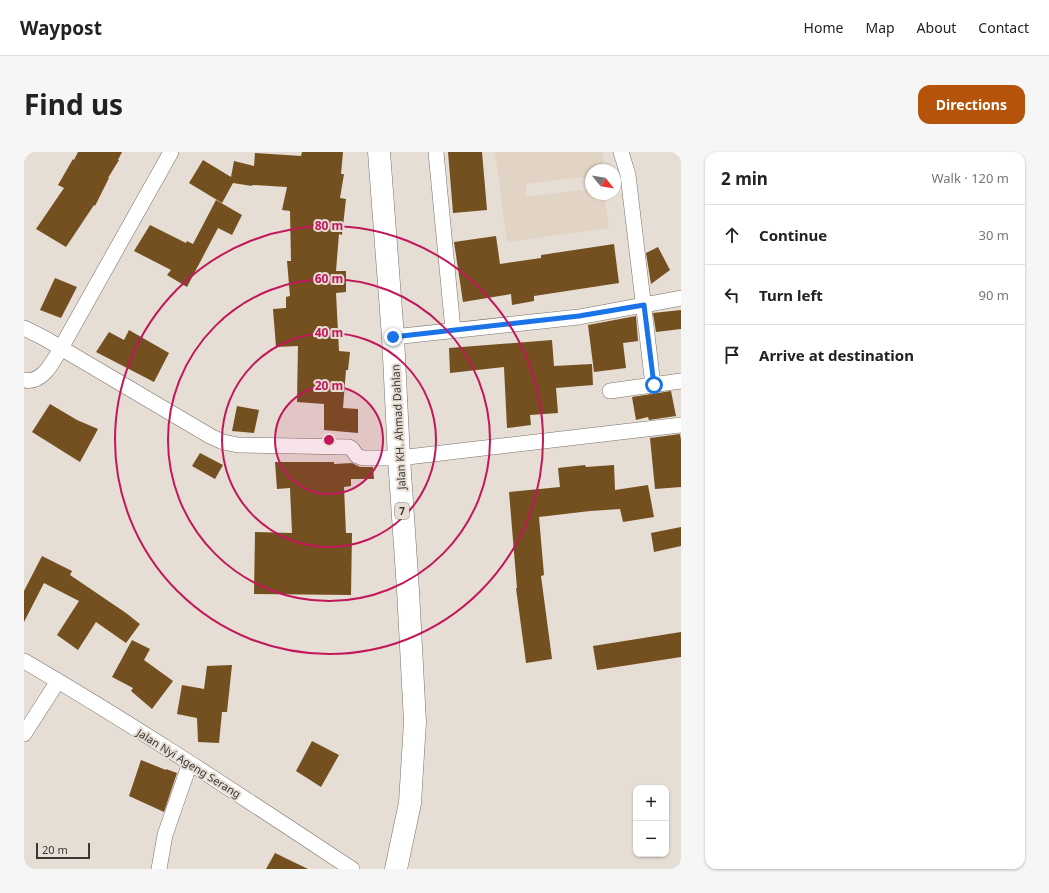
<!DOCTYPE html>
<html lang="en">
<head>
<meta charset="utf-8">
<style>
  body { margin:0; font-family:"Noto Sans",sans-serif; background:#f6f6f6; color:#222 }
  .controls { position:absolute; right:12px; bottom:12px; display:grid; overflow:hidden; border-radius:8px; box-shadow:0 1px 3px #0004 }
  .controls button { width:36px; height:36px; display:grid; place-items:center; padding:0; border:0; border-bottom:1px solid #e0e0e0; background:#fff; color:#222; font:20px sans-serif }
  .compass { position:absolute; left:561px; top:12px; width:36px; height:36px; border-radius:50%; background:#fff; box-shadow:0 1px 3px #0004; rotate:120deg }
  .scale { position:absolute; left:12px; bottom:10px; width:54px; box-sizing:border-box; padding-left:4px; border:2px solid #3b3834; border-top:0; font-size:11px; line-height:14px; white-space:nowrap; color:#3b3834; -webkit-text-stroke:3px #e6ddd4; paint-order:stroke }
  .stop { position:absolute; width:12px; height:12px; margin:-9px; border:3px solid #1a73e8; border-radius:50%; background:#fff }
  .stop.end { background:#1a73e8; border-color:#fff; box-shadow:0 1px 4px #0008 }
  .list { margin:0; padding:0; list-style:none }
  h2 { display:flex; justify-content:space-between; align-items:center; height:52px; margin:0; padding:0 16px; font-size:17px }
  h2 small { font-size:13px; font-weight:400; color:#767676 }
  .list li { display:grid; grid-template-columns:26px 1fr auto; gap:12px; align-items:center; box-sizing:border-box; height:60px; padding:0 16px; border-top:1px solid #e0e0e0 }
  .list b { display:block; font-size:15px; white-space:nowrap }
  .list em { font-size:13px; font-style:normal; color:#767676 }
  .icon { flex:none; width:22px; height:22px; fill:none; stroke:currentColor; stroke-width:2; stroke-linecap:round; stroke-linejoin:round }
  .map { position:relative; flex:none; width:657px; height:717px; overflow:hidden; border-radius:12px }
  header { display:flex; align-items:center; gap:24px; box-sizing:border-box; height:56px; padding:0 20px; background:#fff; border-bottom:1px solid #e0e0e0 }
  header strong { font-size:19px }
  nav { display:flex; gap:22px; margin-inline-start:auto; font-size:14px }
  .intro { display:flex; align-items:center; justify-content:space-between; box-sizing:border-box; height:96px; padding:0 24px }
  h1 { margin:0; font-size:28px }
  .button { padding:10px 18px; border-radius:12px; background:#b45309; color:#fff; font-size:14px; font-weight:700 }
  main { display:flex; gap:24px; padding:0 24px }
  aside { flex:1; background:#fff; border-radius:12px; box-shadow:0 1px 3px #0004 }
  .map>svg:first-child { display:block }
</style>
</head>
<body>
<header>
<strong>Waypost</strong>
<nav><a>Home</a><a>Map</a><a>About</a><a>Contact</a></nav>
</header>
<div class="intro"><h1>Find us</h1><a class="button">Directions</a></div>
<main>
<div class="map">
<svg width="657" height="717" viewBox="0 0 657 717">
  <rect width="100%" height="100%" fill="#e6ddd4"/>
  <!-- built -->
  <path fill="#e2d4c4" d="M 471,0 L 579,0 L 581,18 L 567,18 L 567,24 L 502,32 L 502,45 L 567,37 L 567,42 L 580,42 L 585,76 L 483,90 Z"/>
  <!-- building -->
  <path fill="#744f1f" d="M 54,0 L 98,0 L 94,8 L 95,8 L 84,26 L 85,26 L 71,54 L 70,53 L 42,95 L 12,77 L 40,36 L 34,33 L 49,7 L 50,8 Z
    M 278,0 L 319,0 L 317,22 L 320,22 L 316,46 L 322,47 L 318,83 L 315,82 L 312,119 L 322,119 L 322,140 L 312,141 L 315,199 L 326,200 L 324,218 L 322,218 L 319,256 L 334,257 L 334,281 L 300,278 L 300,252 L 273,250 L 274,194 L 252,195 L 249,157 L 262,156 L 262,145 L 266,144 L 263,109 L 267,109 L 266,59 L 258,58 L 263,35 L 228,33 L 228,34 L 209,31 L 198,51 L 165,31 L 179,8 L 207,25 L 210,9 L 230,14 L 231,1 L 277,4 Z
    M 424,0 L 458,0 L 463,58 L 429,61 Z
    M 192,48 L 218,63 L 208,83 L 194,76 L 163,135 L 143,123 L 147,118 L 110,99 L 126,73 L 162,91 L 163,89 L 169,92 Z
    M 472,84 L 476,112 L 517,106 L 517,103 L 590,92 L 595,131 L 510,144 L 510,149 L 488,153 L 487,142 L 439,150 L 430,90 Z
    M 634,95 L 646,118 L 627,132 L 622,101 Z
    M 31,126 L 53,135 L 37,166 L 16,158 Z
    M 657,158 L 657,177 L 632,180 L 629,161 Z
    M 612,164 L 614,189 L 599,191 L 602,216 L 570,220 L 564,173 Z
    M 105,178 L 145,201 L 130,230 L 72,200 L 85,180 L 100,188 Z
    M 528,188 L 530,214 L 568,212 L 569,233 L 532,236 L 534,261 L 506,263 L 507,273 L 483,276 L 480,215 L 426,221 L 425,196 Z
    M 647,239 L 652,264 L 625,268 L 624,265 L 612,268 L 608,245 Z
    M 26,252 L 53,268 L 74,277 L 56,310 L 8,280 Z
    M 213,254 L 235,258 L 230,281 L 208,279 Z
    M 656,282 L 657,288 L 657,335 L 631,337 L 626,286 Z
    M 176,301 L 199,313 L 191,327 L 168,314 Z
    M 251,310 L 310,310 L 310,312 L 328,311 L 336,315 L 349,315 L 350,327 L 327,327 L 327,334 L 320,335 L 322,381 L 328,381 L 327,443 L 230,442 L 231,380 L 268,381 L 266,336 L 253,337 Z
    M 561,313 L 562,315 L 590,313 L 591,338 L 624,333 L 630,365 L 599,370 L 596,357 L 566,359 L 515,365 L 520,423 L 517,424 L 528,507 L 502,511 L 492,436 L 493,436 L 485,340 L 536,335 L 534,316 Z
    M 657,375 L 657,394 L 630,400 L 627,381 Z
    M 18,404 L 48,419 L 46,423 L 102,461 L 116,472 L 102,491 L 72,470 L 54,498 L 33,483 L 55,449 L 20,431 L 0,470 L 0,439 Z
    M 657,480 L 657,505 L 573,518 L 569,494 Z
    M 108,488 L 126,497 L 120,508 L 149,529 L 128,557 L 107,539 L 109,536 L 88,525 Z
    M 208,513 L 203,560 L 198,560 L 195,591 L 174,590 L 173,566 L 153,562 L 158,533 L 180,537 L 183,514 Z
    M 288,589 L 315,603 L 297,635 L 272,619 Z
    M 117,608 L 142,618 L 142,617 L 153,621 L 140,660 L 105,644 Z
    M 251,701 L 284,717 L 242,717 Z"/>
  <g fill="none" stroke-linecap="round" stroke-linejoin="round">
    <defs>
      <path id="street" d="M 412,0 L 429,178
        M 597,0 L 604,23 L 629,233
        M 0,176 L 20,186 L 186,284 L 199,290 L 214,293 L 325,295 L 328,297 L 333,304 L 339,306 L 375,306 L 657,273
        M 369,185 L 555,165 L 657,146
        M 0,228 C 19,232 29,209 37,196 L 147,0
        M 586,239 L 657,229
        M 0,509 C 112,574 220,646 328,717
        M 0,582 L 34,529
        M 135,717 L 141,683 L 166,611"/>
      <path id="highway" d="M 355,0 L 369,185 L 375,306 L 384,438 L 391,570 L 386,651 L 372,717"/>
    </defs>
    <!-- street casing -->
    <use href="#street" stroke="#787168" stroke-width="16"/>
    <!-- highway casing -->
    <use href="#highway" stroke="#787168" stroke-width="23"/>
    <!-- street -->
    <use href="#street" stroke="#fff" stroke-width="15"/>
    <!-- highway -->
    <use href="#highway" stroke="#fff" stroke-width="22"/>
  </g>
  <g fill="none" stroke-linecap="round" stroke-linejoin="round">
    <!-- route -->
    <path stroke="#1a73e8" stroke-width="5" d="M 369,185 L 555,164 L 620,153 L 630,233"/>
  </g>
  <!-- distance rings -->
  <circle cx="305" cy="288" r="54" fill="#c2185b" fill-opacity=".12"/>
  <g fill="none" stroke="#c2185b" stroke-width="2">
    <circle cx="305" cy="288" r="54"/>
    <circle cx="305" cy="288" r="107"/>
    <circle cx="305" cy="288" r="161"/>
    <circle cx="305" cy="288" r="214"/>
  </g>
  <g text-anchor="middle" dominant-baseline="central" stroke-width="4" stroke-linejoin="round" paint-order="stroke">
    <!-- shield labels -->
    <rect fill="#e6ddd4" stroke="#6e6a64" stroke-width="1" x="371" y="351" width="14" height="16" rx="3"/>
    <g font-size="10" font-weight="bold" fill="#3b3834">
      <text x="378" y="359">7</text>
    </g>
    <!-- street labels -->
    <g font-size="11" fill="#3b3834" stroke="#e6ddd4">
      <text transform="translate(374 275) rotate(-93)">Jalan KH. Ahmad Dahlan</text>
      <text transform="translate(165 611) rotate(32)">Jalan Nyi Ageng Serang</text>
    </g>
  </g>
  <circle cx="305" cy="288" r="6" fill="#c2185b" stroke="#e6ddd4" stroke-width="2"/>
  <g font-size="12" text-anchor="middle" font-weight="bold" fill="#c2185b" stroke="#e6ddd4" stroke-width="4" stroke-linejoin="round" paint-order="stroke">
    <text x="305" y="78">80 m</text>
    <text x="305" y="131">60 m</text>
    <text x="305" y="185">40 m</text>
    <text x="305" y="238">20 m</text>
  </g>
</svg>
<div class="controls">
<button>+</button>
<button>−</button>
</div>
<svg class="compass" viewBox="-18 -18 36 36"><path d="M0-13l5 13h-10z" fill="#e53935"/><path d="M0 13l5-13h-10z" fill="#767676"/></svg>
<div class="scale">20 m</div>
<div class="stop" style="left:630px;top:233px"></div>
<div class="stop end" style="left:369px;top:185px"></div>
</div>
<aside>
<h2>2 min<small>Walk · 120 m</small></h2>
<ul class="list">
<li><svg class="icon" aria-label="ahead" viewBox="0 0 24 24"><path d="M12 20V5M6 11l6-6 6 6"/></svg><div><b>Continue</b></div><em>30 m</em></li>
<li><svg class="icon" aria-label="left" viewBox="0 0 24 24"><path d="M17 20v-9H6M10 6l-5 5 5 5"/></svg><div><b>Turn left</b></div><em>90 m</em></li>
<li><svg class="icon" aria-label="arrive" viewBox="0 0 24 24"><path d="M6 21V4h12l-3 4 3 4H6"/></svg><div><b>Arrive at destination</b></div></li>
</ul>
</aside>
</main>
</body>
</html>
